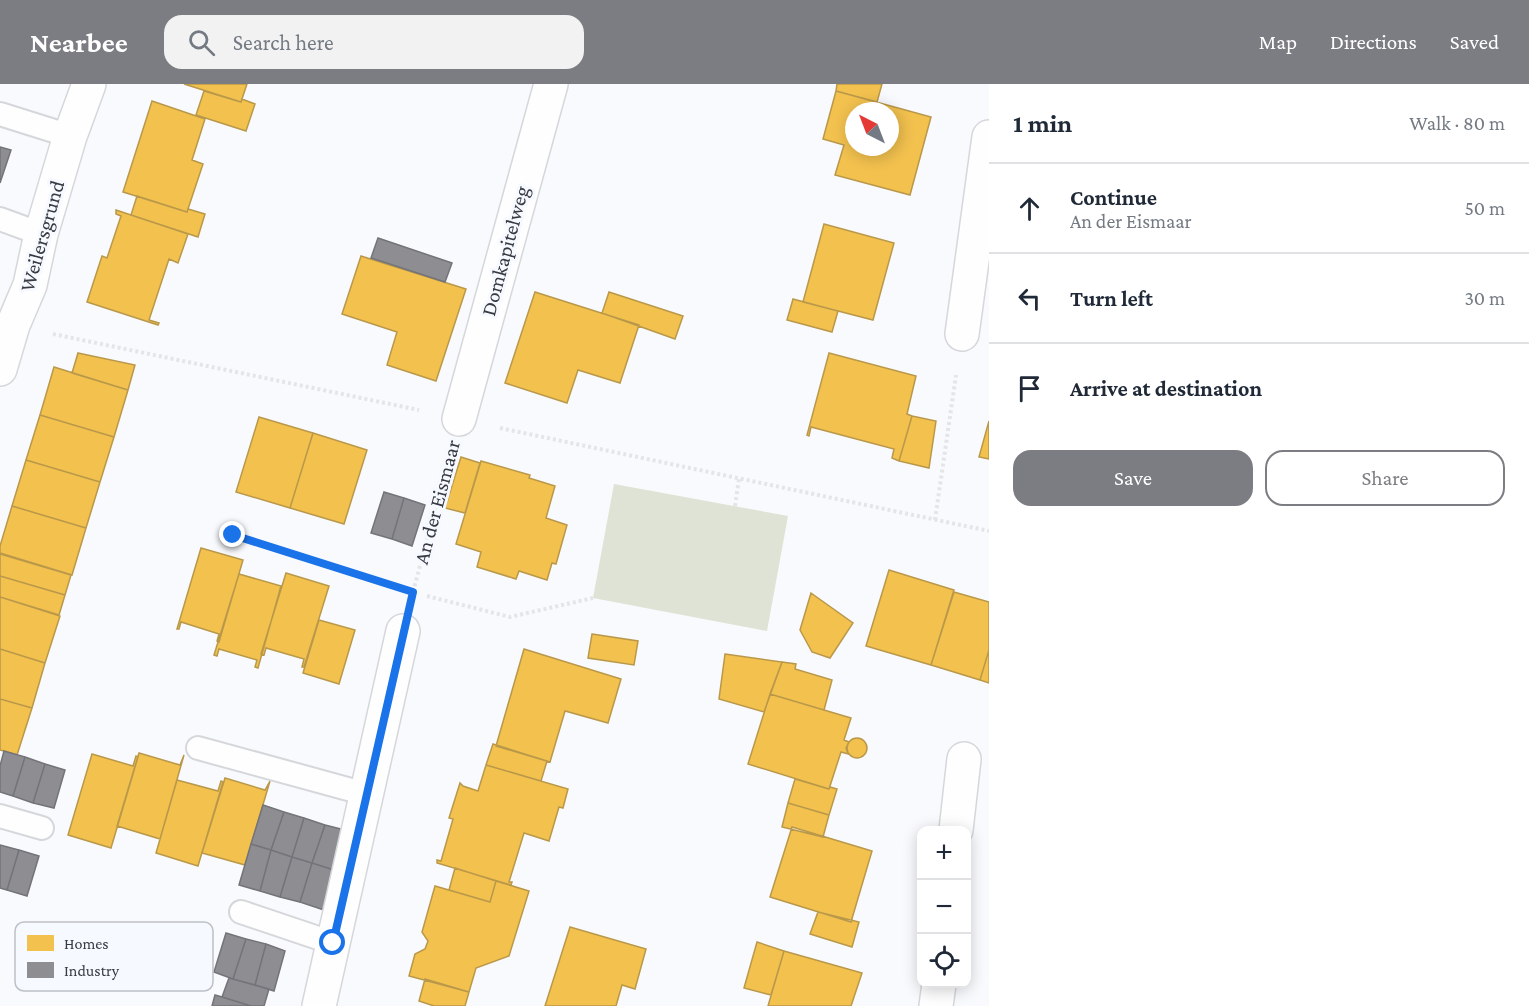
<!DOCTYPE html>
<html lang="en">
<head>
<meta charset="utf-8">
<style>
  body { margin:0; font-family:"Crimson Pro",serif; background:#f2f2f3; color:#1f2937 }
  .controls { position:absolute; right:18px; bottom:18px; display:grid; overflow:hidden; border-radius:12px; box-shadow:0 3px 15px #0003 }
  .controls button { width:54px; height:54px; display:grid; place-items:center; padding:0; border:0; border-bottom:2px solid #e0e1e3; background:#fff; color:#1f2937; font:30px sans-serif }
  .compass { position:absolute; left:845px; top:18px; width:54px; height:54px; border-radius:50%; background:#fff; box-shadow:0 3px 15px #0003; rotate:318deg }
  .stop { position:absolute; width:18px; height:18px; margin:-14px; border:4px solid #1a73e8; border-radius:50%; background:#fff }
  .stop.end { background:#1a73e8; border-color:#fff; box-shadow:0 2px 6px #0008 }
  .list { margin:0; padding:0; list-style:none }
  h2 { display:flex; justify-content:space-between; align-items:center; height:78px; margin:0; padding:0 24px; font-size:26px }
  h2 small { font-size:20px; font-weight:400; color:#747a83 }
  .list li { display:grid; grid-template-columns:39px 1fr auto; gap:18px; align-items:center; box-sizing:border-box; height:90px; padding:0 24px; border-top:2px solid #e0e1e3 }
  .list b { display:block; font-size:22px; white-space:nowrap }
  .list p { margin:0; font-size:20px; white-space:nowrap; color:#747a83 }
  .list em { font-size:20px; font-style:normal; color:#747a83 }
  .actions { display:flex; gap:12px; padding:18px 24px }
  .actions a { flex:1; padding:14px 0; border:2px solid #7b7d82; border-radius:18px; text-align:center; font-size:21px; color:#7b7d82 }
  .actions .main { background:#7b7d82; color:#fff }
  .icon { flex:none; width:33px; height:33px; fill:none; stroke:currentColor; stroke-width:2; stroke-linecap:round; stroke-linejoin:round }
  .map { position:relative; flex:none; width:989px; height:922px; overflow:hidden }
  header { display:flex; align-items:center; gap:36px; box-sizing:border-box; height:84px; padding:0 30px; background:#7b7d82; color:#fff }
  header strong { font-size:28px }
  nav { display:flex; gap:33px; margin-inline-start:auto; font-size:21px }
  .search { width:420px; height:54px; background:#f2f2f3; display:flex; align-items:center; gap:15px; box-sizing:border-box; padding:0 21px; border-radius:18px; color:#747a83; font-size:22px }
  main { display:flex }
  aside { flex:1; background:#fff }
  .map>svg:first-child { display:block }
</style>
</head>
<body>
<header>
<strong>Nearbee</strong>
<div class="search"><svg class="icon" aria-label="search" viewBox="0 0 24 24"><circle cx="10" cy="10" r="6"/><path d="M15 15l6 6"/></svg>Search here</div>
<nav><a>Map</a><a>Directions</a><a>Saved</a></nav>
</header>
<main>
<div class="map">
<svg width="989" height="922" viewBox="0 0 989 922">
  <rect width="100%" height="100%" fill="#f8fafd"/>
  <!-- green -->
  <path fill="#dfe3d5" d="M 614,400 L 788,432 L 767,547 L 593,514 Z"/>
  <!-- homes -->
  <path fill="#f2c14e" stroke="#ba984a" stroke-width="1.5" fill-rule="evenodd" d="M 184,0 L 247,0 L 241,18 Z
    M 837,0 L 882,0 L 877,18 L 836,7 Z
    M 204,7 L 241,18 L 242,15 L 255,20 L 246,47 L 196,31 Z
    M 836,7 L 931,33 L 910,111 L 835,91 L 844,61 L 823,55 ZM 854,27 L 890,27 L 890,63 L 854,63 Z
    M 152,17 L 205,35 L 192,76 L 203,80 L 187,128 L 123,108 Z
    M 137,112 L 187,128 L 188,125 L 205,130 L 198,153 L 131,131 Z
    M 116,126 L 188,150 L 178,179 L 169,175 L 149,236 L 159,239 L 158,241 L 87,218 L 102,172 L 107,174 L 121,132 L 116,130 Z
    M 824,140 L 894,159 L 873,236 L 803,218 Z
    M 361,172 L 466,205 L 436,297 L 387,281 L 397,248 L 342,230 Z
    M 535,208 L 639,241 L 620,299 L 578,286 L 567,319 L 505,299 Z
    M 609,208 L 683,232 L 675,255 L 602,229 Z
    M 793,215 L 838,227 L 832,248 L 787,236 Z
    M 78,269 L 135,281 L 128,306 L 72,289 Z
    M 829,269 L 916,292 L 907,330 L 912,332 L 899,377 L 892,374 L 894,365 L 811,343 L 809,352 L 807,351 Z
    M 54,283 L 128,306 L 114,353 L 40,331 Z
    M 40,331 L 114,353 L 100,398 L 26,376 Z
    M 912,332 L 936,337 L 929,384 L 899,377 Z
    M 259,333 L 313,349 L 290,424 L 236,408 Z
    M 989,337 L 989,375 L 979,373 Z
    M 313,349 L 367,366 L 344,440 L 290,424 Z
    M 461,373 L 480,379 L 465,429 L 445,424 Z
    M 26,376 L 100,398 L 86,444 L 12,422 Z
    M 481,377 L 530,391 L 529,394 L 555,402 L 546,434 L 567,441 L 556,480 L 552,479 L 547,496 L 519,487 L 516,495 L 477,483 L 481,468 L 456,460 Z
    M 12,422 L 86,444 L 72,491 L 0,469 L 0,462 Z
    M 201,464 L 243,476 L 219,558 L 217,557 L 219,550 L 181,538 L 179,545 L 177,545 Z
    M 0,470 L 71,491 L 65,511 L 0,492 Z
    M 889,486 L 954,506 L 931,581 L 866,562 Z
    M 286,489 L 329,502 L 304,583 L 302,583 L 304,575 L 266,564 L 264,571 L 261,570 Z
    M 239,490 L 281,502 L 258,584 L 255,583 L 257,576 L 219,565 L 217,572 L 214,571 Z
    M 0,492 L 65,511 L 59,531 L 0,513 Z
    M 954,508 L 989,518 L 989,566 L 980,596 L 931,581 Z
    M 811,509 L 853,539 L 830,574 L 812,568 L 800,546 Z
    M 0,513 L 60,532 L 45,579 L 0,565 Z
    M 319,536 L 355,546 L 339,600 L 303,589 Z
    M 592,550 L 638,557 L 634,581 L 588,574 Z
    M 0,565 L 45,579 L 32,624 L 0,615 Z
    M 524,565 L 621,595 L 608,639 L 565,627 L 550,678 L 496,662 Z
    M 989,566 L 989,599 L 980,596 Z
    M 725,570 L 782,578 L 764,628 L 719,615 Z
    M 782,578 L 796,580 L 795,585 L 832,596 L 824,626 L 770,610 Z
    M 770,610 L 851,634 L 844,656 L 849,658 L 846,664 L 848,670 L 841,668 L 829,705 L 748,680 Z
    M 0,615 L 32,624 L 17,671 L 0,666 Z
    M847 664a10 10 0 1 1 20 0a10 10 0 1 1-20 0Z
    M 493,660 L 547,677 L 541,697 L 486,681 Z
    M 139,669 L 180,681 L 184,671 L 160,755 L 117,742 Z
    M 92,670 L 133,682 L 136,672 L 138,673 L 111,764 L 68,751 Z
    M 486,681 L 568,705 L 563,724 L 559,723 L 549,757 L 524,749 L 509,798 L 512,798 L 511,801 L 437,779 L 437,776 L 441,777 L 453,735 L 449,734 L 460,699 L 463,702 L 478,707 Z
    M 225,694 L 265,706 L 270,697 L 245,781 L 202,769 Z
    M 795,695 L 829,705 L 830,703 L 837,705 L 829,731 L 788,719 Z
    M 177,696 L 218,707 L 221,697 L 223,698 L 198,782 L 156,769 Z
    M 788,719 L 829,731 L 823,753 L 782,743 Z
    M 792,743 L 872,767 L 851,838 L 770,813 Z
    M 455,784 L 496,797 L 490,818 L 449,806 Z
    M 496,797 L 529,807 L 509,872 L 476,884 L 469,908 L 409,892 L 415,870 L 425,865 L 428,857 L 422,848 L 435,802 L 490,818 Z
    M 818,828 L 859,838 L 852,863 L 810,850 Z
    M 570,843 L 646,865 L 635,905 L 622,901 L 616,922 L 545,922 Z
    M 757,858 L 784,867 L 771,911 L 744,904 Z
    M 784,867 L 862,889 L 851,922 L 768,922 Z
    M 425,895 L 469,908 L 465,922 L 434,922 L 419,917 Z"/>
  <!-- industry -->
  <path fill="#8d8d92" stroke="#737479" stroke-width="1.5" d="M 0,63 L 11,66 L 0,99 Z
    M 378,154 L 452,179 L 445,198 L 371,174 Z
    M 384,408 L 404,414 L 392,455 L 371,449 Z
    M 404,414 L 425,421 L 412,462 L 392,455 Z
    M 4,667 L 25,673 L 13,712 L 0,708 L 0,682 Z
    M 25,673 L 45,680 L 33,719 L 13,712 Z
    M 45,680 L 65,686 L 54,724 L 33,719 Z
    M 263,721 L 284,728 L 271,766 L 251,760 Z
    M 284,728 L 304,734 L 292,773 L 271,766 Z
    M 304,734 L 325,741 L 312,779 L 292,773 Z
    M 325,741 L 345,746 L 334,786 L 312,779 Z
    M 251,760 L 271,766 L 260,807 L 239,801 Z
    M 0,761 L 19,766 L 7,806 L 0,804 Z
    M 19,766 L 39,772 L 27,812 L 7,806 Z
    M 271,766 L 292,773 L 280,813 L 260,807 Z
    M 292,773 L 312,779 L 300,818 L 280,813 Z
    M 312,779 L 334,786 L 324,826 L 300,818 Z
    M 226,849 L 246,855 L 233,895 L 214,888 Z
    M 246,855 L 266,860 L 255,901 L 233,895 Z
    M 266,860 L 285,867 L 274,907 L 255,901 Z
    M 229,894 L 269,905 L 264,922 L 251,922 L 222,913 Z
    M 215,911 L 222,913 L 251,922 L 212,922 Z"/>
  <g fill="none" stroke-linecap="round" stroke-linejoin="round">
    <defs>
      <path id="service" d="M 0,30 L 70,52
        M 0,135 L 41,150
        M 198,664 L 366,710
        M 0,732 L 42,744
        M 241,828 L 333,859"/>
      <path id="minor" d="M 962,250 L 989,53
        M 0,285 L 13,241 L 30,201 L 41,150 L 70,52 L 89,0
        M 459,335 L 551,0
        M 956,746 L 964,675
        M 319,922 L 403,547
        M 936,922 L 939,900"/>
    </defs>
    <!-- service casing -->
    <use href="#service" stroke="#d5d7db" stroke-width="26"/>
    <!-- minor casing -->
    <use href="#minor" stroke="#d5d7db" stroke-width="36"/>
    <!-- path -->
    <path stroke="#e4e5e6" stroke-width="4" stroke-dasharray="3 3" stroke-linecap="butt" d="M 53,250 L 419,326
      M 500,344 L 989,447
      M 735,422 L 739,395
      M 935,436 L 956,291
      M 233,451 L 403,504
      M 413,508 L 449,373
      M 427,512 L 510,533 L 593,514"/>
    <!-- service -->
    <use href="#service" stroke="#fefeff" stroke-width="22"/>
    <!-- minor -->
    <use href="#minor" stroke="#fefeff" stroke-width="33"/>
  </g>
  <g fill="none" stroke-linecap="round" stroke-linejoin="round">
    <!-- route -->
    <path stroke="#1a73e8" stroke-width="8" d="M 233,451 L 413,508 L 333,859"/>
  </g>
  <g text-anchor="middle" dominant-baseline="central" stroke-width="6" stroke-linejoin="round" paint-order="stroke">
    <!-- street labels -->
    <g font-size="21" fill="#373a40" stroke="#f6f9ff">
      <text transform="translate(42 152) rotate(-74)">Weilersgrund</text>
      <text transform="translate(505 167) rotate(-75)">Domkapitelweg</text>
      <text transform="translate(437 418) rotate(-75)">An der Eismaar</text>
    </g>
  </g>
  <!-- legend -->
  <rect x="15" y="838" width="198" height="69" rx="9" fill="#f6f9ff" stroke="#bdc0c6" stroke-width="1.5"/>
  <rect x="27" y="851" width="27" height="16" fill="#f2c14e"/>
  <rect x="27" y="878" width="27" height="16" fill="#8d8d92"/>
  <g font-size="16" fill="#373a40">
    <text x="64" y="865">Homes</text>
    <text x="64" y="892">Industry</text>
  </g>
</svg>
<div class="controls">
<button>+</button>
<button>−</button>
<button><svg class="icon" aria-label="locate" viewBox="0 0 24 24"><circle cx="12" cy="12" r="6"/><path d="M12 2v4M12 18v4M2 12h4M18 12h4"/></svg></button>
</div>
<svg class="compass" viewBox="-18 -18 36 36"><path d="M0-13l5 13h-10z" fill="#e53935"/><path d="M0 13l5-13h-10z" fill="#747a83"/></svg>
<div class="stop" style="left:333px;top:859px"></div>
<div class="stop end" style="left:233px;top:451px"></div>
</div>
<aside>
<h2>1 min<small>Walk · 80 m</small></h2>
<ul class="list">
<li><svg class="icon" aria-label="ahead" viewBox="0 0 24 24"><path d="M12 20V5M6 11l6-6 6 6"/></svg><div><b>Continue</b><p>An der Eismaar</p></div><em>50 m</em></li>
<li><svg class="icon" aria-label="left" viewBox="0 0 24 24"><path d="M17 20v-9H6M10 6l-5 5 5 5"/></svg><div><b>Turn left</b></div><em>30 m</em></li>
<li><svg class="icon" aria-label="arrive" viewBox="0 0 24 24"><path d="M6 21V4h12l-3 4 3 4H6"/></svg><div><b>Arrive at destination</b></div></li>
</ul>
<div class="actions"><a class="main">Save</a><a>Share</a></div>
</aside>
</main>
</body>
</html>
